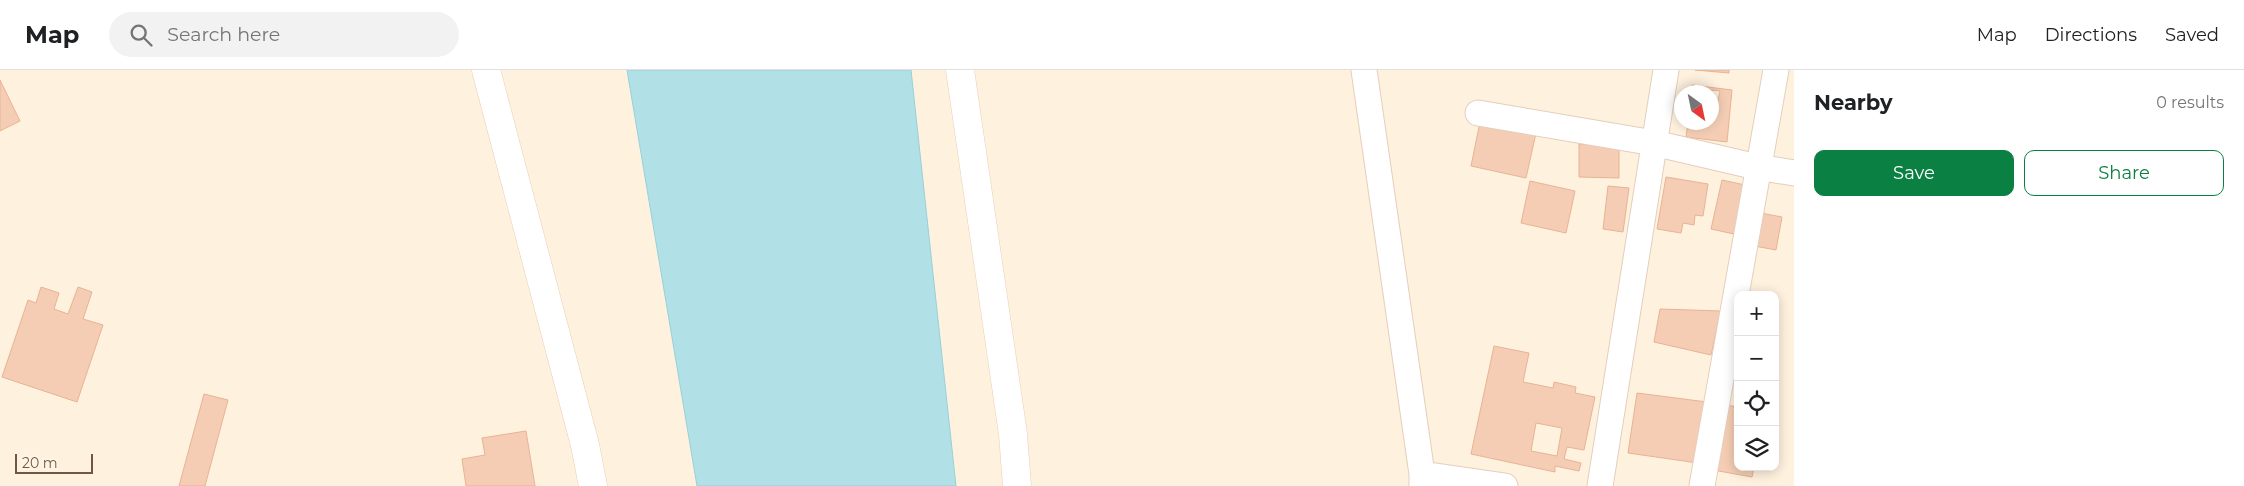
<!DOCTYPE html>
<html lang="en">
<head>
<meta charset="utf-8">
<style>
  body { margin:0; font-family:Montserrat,sans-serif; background:#f2f2f2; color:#202124 }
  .controls { position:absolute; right:15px; bottom:15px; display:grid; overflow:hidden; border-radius:10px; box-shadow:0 2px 12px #0003 }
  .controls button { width:45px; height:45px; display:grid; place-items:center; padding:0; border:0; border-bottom:1px solid #e0e0e0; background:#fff; color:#202124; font:25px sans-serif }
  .compass { position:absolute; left:1674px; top:15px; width:45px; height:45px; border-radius:50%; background:#fff; box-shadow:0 2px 12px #0003; rotate:147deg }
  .scale { position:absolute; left:15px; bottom:12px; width:78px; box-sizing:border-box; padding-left:5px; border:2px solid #745545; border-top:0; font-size:14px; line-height:18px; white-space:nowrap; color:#745545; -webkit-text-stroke:4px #fff5e5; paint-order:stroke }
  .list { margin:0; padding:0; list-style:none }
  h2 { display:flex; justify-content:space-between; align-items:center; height:65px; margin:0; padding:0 20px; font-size:21px }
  h2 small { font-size:16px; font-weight:400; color:#757577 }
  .actions { display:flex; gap:10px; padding:15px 20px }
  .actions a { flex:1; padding:11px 0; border:1px solid #0b8043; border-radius:10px; text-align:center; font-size:18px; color:#0b8043 }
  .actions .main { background:#0b8043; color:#fff }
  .icon { flex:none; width:28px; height:28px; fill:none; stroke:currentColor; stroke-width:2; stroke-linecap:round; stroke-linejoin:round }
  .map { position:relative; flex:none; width:1794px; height:416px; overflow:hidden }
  header { display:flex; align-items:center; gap:30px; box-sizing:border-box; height:70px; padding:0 25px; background:#fff; border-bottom:1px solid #e0e0e0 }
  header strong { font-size:24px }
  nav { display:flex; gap:28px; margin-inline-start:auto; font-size:18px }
  .search { width:350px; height:45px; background:#f2f2f2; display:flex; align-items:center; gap:12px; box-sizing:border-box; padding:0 18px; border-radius:28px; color:#757577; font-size:19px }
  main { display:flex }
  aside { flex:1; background:#fff }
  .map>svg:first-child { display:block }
</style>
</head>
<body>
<header>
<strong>Map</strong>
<div class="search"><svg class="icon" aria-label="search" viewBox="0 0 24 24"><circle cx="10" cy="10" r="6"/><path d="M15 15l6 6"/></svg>Search here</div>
<nav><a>Map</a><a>Directions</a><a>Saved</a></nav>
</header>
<main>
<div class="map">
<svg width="1794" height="416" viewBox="0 0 1794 416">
  <rect width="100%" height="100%" fill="#fef1de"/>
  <!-- water -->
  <path fill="#b2e0e7" stroke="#97d0da" d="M 627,0 L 911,0 L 956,416 L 697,416 Z"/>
  <!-- building -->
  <path fill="#f4cdb4" stroke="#e8b393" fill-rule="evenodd" d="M 1695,0 L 1729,0 L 1729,3 Z
    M 0,10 L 20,51 L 0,61 Z
    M 1692,15 L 1732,20 L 1727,72 L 1686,67 L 1688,52 L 1712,52 L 1712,33 L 1717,34 L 1720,21 L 1712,20 L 1712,23 L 1691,22 Z
    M 1480,52 L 1536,63 L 1526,108 L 1471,96 Z
    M 1579,74 L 1619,75 L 1619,108 L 1579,107 Z
    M 1666,107 L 1708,114 L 1703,146 L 1695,145 L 1694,155 L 1683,153 L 1681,163 L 1657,159 Z
    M 1722,110 L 1745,115 L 1734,164 L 1711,159 Z
    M 1530,111 L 1575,121 L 1566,163 L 1521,153 Z
    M 1608,116 L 1629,118 L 1623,162 L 1603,159 Z
    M 1755,142 L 1782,147 L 1776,180 L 1749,175 Z
    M 41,217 L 59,223 L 54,239 L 68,244 L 78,217 L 92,222 L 83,249 L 103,255 L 77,332 L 2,307 L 28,230 L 36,233 Z
    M 1660,239 L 1721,241 L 1711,285 L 1654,272 Z
    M 1494,276 L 1529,283 L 1523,312 L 1553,318 L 1554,312 L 1576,317 L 1575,323 L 1595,327 L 1584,380 L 1567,377 L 1564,389 L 1581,393 L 1579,401 L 1555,396 L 1555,402 L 1471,384 ZM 1536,353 L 1562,358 L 1557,386 L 1531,381 Z
    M 1637,323 L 1707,332 L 1698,393 L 1628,383 Z
    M 204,324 L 228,330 L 205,416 L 179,416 Z
    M 1726,335 L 1738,337 L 1738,397 L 1754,397 L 1752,407 L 1713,400 Z
    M 526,361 L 535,416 L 466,416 L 462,389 L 485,385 L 482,368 Z"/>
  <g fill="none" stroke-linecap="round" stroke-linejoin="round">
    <defs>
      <path id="street" d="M 1364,0 L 1422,404 L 1422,416
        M 1478,43 L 1654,73 L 1757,97 L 1794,103
        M 1422,404 L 1505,416
        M 1600,416 L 1666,0
        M 1702,416 L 1776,0"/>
      <path id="secondary" d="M 486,0 L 585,375 L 593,416
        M 960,0 L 1013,364 L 1017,416"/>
    </defs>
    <!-- street casing -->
    <use href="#street" stroke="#e4cebd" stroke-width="27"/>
    <!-- secondary casing -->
    <use href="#secondary" stroke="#e9cfb9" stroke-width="29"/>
    <!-- street -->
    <use href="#street" stroke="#fff" stroke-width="25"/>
    <!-- secondary -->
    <use href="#secondary" stroke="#fff" stroke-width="28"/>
  </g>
</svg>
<div class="controls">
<button>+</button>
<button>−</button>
<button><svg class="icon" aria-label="locate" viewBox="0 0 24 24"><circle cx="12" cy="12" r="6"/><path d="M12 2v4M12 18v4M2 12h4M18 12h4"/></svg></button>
<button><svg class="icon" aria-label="layers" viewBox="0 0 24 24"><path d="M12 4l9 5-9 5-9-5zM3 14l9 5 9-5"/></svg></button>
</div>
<svg class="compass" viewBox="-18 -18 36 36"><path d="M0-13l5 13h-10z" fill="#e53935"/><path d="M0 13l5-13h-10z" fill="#757577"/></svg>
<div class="scale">20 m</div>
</div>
<aside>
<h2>Nearby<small>0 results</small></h2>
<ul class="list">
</ul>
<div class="actions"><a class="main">Save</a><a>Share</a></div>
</aside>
</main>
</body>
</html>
